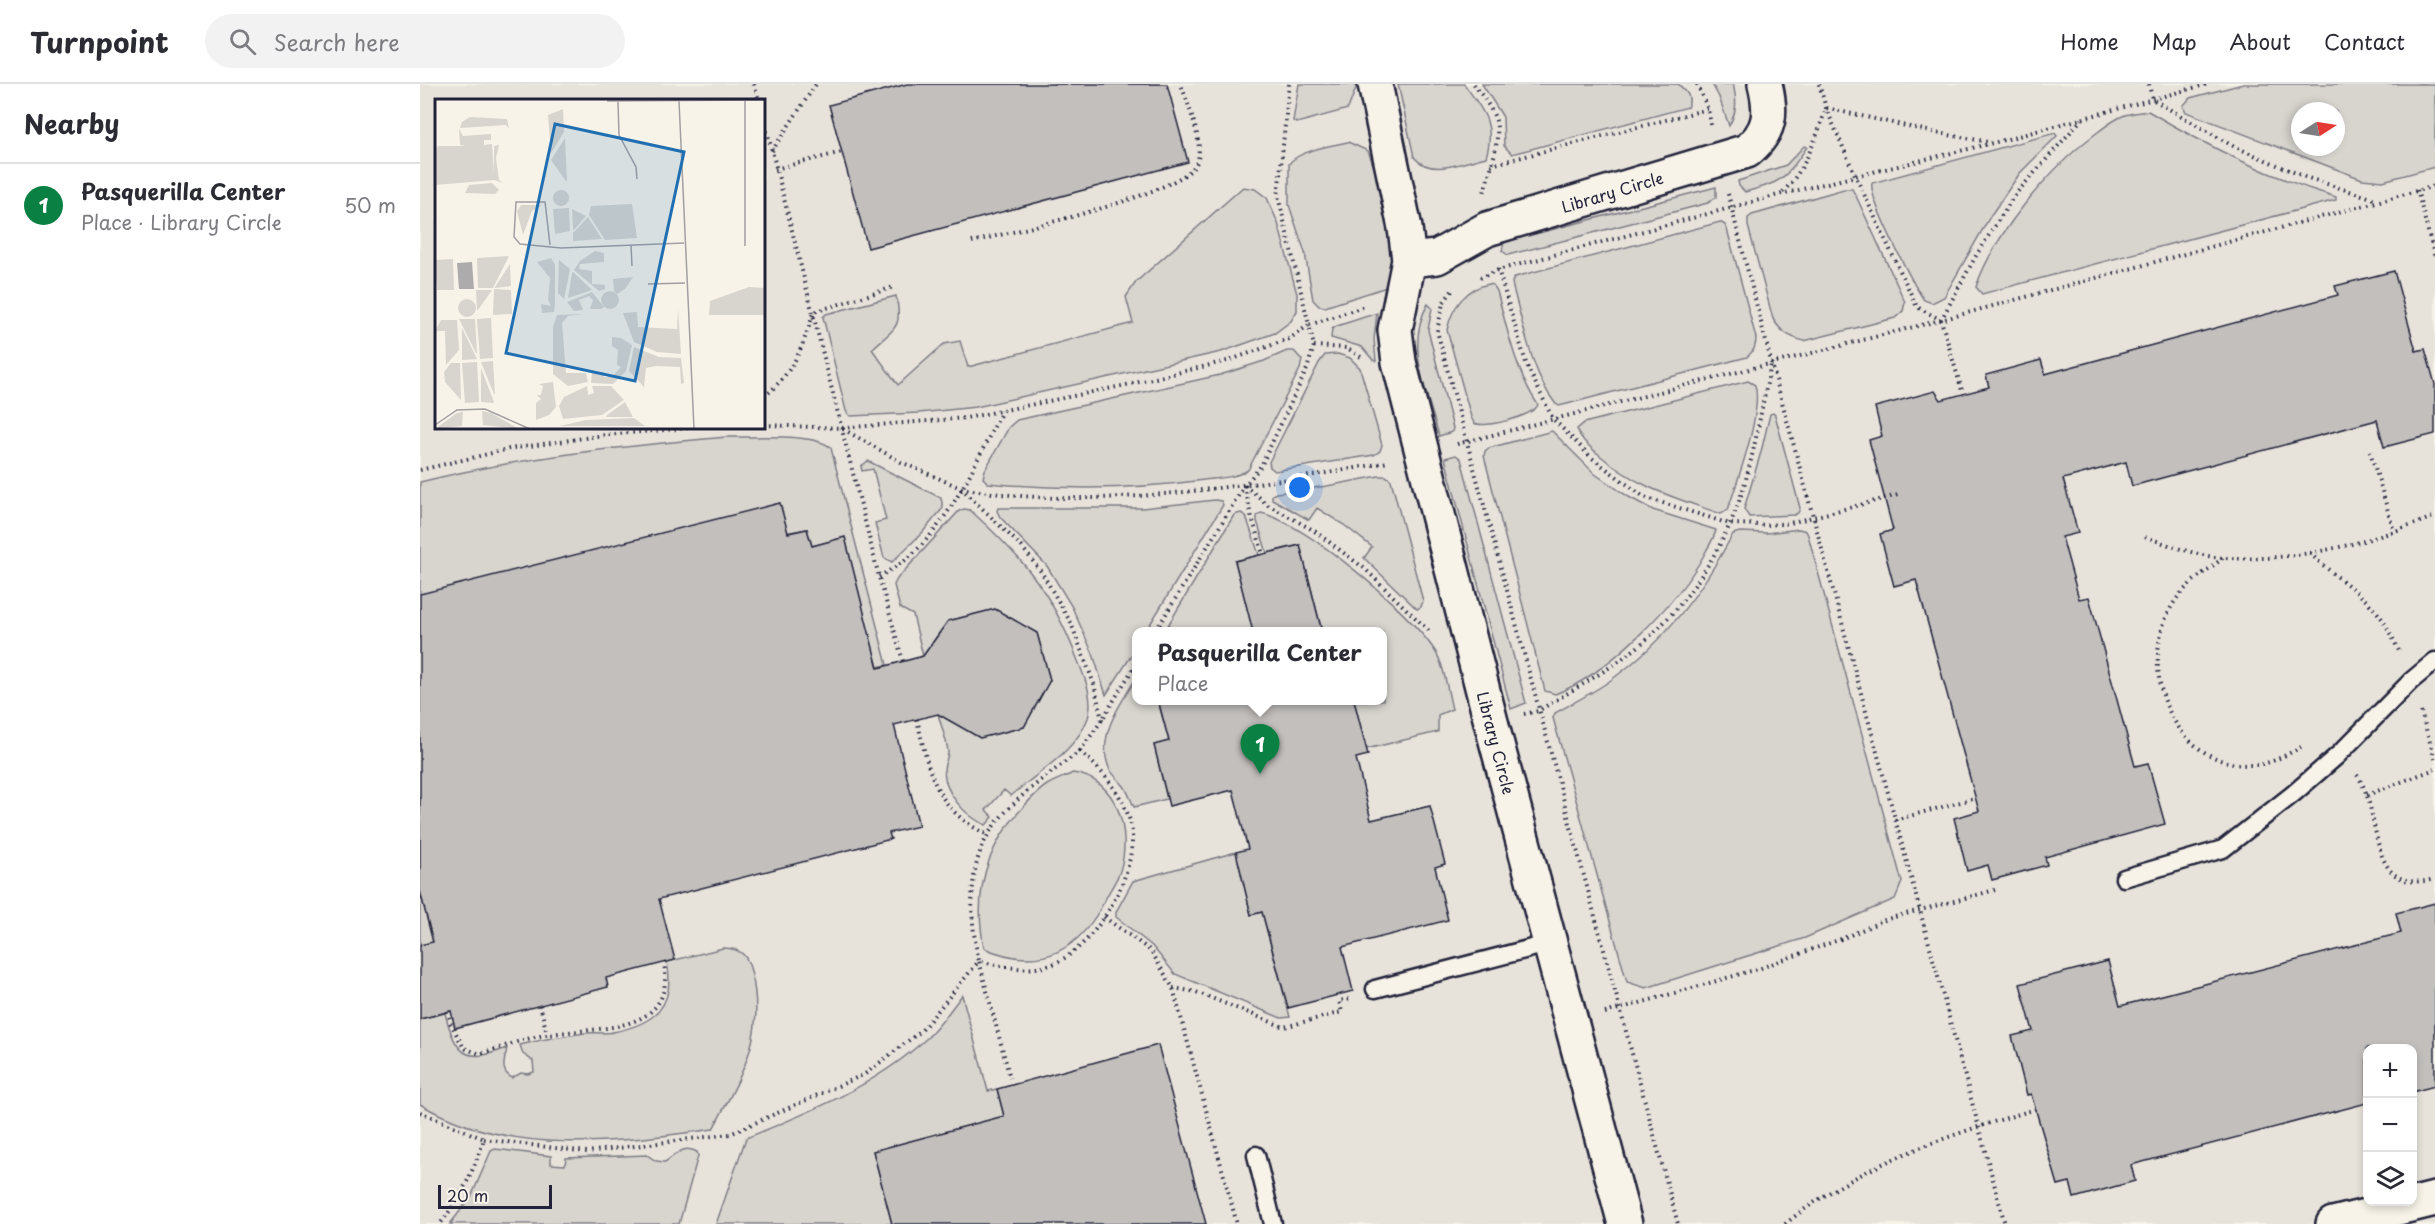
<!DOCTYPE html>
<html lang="en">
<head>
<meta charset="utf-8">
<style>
  body { margin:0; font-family:"Playpen Sans",sans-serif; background:#f2f2f3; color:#2b2b33 }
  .controls { position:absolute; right:18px; bottom:18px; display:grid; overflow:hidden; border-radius:12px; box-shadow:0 3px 9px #0003 }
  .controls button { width:54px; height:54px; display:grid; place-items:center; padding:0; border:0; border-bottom:2px solid #e1e1e2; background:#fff; color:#2b2b33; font:30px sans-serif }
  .compass { position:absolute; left:1871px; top:18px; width:54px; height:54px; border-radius:50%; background:#fff; box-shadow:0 3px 9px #0003; rotate:78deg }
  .scale { position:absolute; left:18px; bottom:15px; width:114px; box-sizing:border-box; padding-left:6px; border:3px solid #22223b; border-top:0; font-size:16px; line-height:21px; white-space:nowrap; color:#22223b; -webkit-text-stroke:4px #f7f3e8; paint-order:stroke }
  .you { position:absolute; left:880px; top:404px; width:21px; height:21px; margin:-15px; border:4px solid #fff; border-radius:50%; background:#1a73e8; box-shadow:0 0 0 9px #1a73e833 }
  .badge { display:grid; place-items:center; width:39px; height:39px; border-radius:50%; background:#0b8043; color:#fff; font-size:20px; font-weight:700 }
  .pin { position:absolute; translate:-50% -50px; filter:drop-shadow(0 2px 3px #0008) }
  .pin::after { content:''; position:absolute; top:32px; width:21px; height:18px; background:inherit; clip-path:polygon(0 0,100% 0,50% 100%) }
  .popup { position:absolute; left:712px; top:543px; width:255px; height:78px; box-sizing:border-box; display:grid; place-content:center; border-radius:12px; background:#fff; filter:drop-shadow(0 2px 4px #0005); font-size:20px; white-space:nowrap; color:#7c7c81 }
  .popup b { font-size:22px; color:#2b2b33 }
  .popup::after { content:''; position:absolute; left:50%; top:100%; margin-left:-12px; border:12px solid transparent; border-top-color:#fff }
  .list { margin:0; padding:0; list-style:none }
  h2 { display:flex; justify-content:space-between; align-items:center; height:78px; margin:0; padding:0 24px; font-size:26px }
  h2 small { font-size:20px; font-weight:400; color:#7c7c81 }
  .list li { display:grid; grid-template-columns:39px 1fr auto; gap:18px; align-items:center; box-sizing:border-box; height:84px; padding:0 24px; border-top:2px solid #e1e1e2 }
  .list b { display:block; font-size:22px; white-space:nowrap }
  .list p { margin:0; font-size:20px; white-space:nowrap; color:#7c7c81 }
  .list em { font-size:20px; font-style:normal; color:#7c7c81 }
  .icon { flex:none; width:33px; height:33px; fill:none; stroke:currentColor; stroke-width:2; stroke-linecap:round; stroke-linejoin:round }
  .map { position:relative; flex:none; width:2015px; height:1140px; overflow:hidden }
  header { display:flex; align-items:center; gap:36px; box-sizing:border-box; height:84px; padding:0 30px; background:#fff; border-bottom:2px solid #e1e1e2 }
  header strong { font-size:28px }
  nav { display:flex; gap:33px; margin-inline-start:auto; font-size:21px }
  .search { width:420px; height:54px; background:#f2f2f3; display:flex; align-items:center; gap:15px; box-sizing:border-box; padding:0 21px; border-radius:33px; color:#7c7c81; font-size:22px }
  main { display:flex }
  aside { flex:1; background:#fff }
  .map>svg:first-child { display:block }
</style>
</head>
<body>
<header>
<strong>Turnpoint</strong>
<div class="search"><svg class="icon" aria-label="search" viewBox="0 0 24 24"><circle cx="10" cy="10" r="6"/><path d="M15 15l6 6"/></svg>Search here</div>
<nav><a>Home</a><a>Map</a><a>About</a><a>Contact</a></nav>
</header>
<main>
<aside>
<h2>Nearby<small></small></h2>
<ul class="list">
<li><span class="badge">1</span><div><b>Pasquerilla Center</b><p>Place · Library Circle</p></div><em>50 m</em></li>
</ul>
</aside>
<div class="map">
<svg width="2015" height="1140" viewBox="0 0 2015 1140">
  <rect width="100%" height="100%" fill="#f7f3e8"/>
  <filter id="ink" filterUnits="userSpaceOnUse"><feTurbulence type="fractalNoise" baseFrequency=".0167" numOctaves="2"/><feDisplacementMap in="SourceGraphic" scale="12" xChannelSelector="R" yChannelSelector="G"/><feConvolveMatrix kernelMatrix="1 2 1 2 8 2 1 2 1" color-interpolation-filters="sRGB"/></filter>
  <g filter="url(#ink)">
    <!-- built -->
    <path fill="#e7e3db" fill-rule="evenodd" d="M 0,0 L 2015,0 L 2015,1140 L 0,1140 ZM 16,16 L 344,16 L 344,344 L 16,344 ZM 1880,27 L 1916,27 L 1916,63 L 1880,63 ZM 717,548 L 963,548 L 963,616 L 717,616 ZM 1948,964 L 1992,964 L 1992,1118 L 1948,1118 Z"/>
    <!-- green -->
    <path fill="#d8d5cf" stroke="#7d7c85" stroke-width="1.5" fill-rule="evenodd" d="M 879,0 L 935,0 L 936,4 L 928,25 L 877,39 L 873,37 Z
      M 978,0 L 1044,0 C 1063,26 1076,40 1066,73 C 1043,78 1011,94 994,73 Z
      M 1062,0 L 1258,0 C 1266,7 1272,12 1268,23 L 1092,70 L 1084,62 L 1083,33 Z
      M 1292,0 L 1313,0 C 1317,16 1317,28 1309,42 L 1299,13 Z
      M 1823,0 L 2015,0 L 2015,83 L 1963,97 L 1942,95 L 1766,28 L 1763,22 L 1770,14 ZM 1880,27 L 1916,27 L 1916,63 L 1880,63 Z
      M 1728,27 C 1789,63 1848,93 1916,113 L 1916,116 L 1562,210 L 1556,203 C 1574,150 1630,84 1674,51 C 1683,44 1694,35 1705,31 C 1712,29 1720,28 1728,27 Z
      M 1635,49 L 1637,52 L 1600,89 L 1571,131 L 1524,213 L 1512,219 L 1504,216 C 1493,200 1448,114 1452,99 Z
      M 928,58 L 948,67 C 958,91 974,154 972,179 C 971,187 969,195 967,203 L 905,223 L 899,222 L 893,216 L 885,169 L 869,121 L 869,80 C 877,67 913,61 928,58 Z
      M 1384,62 L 1387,63 C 1365,95 1363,98 1325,108 L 1319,102 L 1318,97 L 1366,81 Z
      M 823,103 L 835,105 L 847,114 L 858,139 L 877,210 L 877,227 L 871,237 L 855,249 L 801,268 L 556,323 L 499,329 L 430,332 L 426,327 L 403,233 L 406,230 L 476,212 C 483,245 475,243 452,265 L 478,301 L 524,260 L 540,257 L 548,283 L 713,239 L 706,213 L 716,198 Z
      M 1296,103 L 1296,113 L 1288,119 L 1088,171 L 1082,167 L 1084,158 Z
      M 1424,105 L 1432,105 L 1436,112 L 1485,218 L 1483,227 L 1475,234 L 1384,257 C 1369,253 1361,248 1353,235 L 1328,142 L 1328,134 L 1332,131 Z
      M 1300,138 L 1305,141 L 1307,145 L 1336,254 C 1336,262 1334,267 1327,273 L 1147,320 L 1139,322 L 1135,319 C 1112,290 1103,239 1093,204 L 1092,198 L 1095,193 Z
      M 1069,200 L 1073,201 L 1077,207 C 1087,245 1096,288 1118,321 C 1113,332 1065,345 1054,339 L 1051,333 L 1027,246 C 1032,223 1046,204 1069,200 Z
      M 1008,220 L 1012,224 L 1008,246 L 1033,344 L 1032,348 L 1019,352 C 1008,310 984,261 1008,220 Z
      M 957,229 L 954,255 L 956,277 L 953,276 L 942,263 L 911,254 L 912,245 L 917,242 Z
      M 867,267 L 874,267 L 882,276 L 880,285 L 828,386 C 815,394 799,394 784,396 C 712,406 640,406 568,399 L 563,394 L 565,386 L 589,343 L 597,336 L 800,291 L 844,277 Z
      M 918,270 L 930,274 L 940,284 L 962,361 L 960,367 L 954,371 L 855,387 L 850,383 L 849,378 L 899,279 L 905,271 Z
      M 1328,297 L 1335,301 C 1343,328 1317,397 1308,426 L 1301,430 C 1253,413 1217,404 1177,369 C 1168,361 1161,356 1157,345 L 1164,339 Z
      M 1353,329 L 1355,331 L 1380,424 L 1378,429 L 1374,431 L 1329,433 L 1324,425 L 1341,368 L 1350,330 Z
      M 1132,347 L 1175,390 L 1209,413 L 1233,426 L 1296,446 C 1294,455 1288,463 1284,471 C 1258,518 1186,592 1135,610 L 1125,607 L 1064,372 L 1065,367 L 1069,364 Z
      M 307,353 C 330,354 396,348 411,364 L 467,581 L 457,583 L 425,454 L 392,462 L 387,445 L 0,510 L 0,398 C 101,373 204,362 307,353 Z
      M 1036,371 L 1041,375 L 1106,619 L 1091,625 L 1025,374 Z
      M 448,377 L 521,414 L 523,424 L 502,449 L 472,478 L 464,474 L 455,439 L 466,436 L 453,385 L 442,387 L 441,382 Z
      M 959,392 L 966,392 L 971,396 L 1003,517 L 1001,523 L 997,525 L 944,474 L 952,463 L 924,441 L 897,424 L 889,436 L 852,415 L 852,411 L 856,409 L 907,402 Z
      M 795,416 L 801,417 L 803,421 L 726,547 L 717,548 L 717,563 L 686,611 L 673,570 L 652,523 L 627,482 L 580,433 L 577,427 L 578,424 L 722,424 Z
      M 544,425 L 550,426 C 604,475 632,508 658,577 C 665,594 674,615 668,634 C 655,669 617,688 591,712 L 584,706 L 566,726 L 573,733 L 566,741 C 546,733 524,709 524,686 C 524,680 528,674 528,668 C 527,656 521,642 518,630 L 560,654 L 604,643 L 630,596 L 617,549 L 575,525 L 528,537 L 503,572 L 493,531 L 480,524 L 474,501 L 477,495 L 539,427 Z
      M 821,429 L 826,432 L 839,471 L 815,477 L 833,547 L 744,548 L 814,431 Z
      M 841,429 C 888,440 989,527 1015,567 C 1024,580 1028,609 1032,625 L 1018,631 L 1018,648 L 946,665 L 934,617 L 963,616 L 963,548 L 902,547 L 880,461 L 847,469 L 837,437 L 837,432 Z
      M 1379,445 L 1386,447 L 1388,451 L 1482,798 L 1475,815 L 1385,854 L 1226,904 L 1207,898 L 1133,634 L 1135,629 C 1154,618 1173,609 1191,596 C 1246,556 1281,509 1313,450 L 1320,448 L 1347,449 Z
      M 717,593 L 717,616 L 738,617 L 749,657 L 734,661 L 747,715 L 714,723 C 711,716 708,708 704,702 C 699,696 693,691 689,684 C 676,652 701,619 717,593 Z
      M 653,689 C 698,695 712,748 700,787 C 697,796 691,804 687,812 C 661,866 623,889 564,864 C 554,814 564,768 597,730 C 606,720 616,708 627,701 C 635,696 645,693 653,689 Z
      M 816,768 L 831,830 L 842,828 L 870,933 L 861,934 L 755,890 L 732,862 L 696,833 L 696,828 L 713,797 Z
      M 0,807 L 13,858 L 0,861 Z
      M 303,864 C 323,864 328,873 332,891 C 346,953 321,992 293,1045 C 196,1059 89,1073 0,1020 L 0,935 L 25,929 C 36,971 45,980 87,964 C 85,976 79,987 92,994 L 101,989 L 108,990 L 114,988 L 113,977 L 103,970 L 100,961 C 122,955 143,952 165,949 C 174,948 184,950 193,948 C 234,940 256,923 247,878 Z
      M 542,911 L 568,1007 L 577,1005 L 584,1032 L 453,1067 L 472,1140 L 296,1140 L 326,1054 C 390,1028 455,1002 507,954 C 520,942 531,925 542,911 Z
      M 75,1065 L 131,1072 L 131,1080 L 145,1081 L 146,1074 L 227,1071 L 236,1077 L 245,1078 C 256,1071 263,1060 277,1068 L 278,1072 L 259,1140 L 30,1140 L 51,1113 L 71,1067 Z"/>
    <!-- building -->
    <path fill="#c2bfbd" stroke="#22223b" stroke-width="1.5" d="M 487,0 L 747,0 L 768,78 L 448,164 L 409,21 Z
      M 1974,187 L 1996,267 L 2005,265 L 2015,300 L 2015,350 L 1964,363 L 1957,336 L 1712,402 L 1706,378 L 1643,395 L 1658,449 L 1642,453 L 1659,515 L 1669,513 L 1715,682 L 1728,679 L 1745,740 L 1625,773 L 1627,781 L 1572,796 L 1568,781 L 1547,787 L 1534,734 L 1559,727 L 1496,496 L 1474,502 L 1460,450 L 1473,446 L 1449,356 L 1462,352 L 1455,323 L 1515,307 L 1521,316 L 1569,303 L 1566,291 L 1621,276 L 1625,290 L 1918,211 L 1915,202 Z
      M 360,419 L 368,449 L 387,445 L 392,462 L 425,453 L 458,584 L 503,572 L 528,537 L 575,525 L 617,549 L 630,596 L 604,643 L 560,654 L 518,630 L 474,641 L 499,742 L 469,749 L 471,755 L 239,815 L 255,876 L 186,894 L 188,903 L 35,944 L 31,927 L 0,935 L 0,861 L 13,858 L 0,807 L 0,510 Z
      M 880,461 L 902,548 L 833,548 L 815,477 Z
      M 738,616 L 934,616 L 948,671 L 936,674 L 951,736 L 1010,722 L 1025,780 L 1015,783 L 1028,836 L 922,863 L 933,907 L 868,924 L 842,828 L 831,831 L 816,768 L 828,765 L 813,706 L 749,722 L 734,661 L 749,657 Z
      M 2015,819 L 2015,1002 L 1992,1008 L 1992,964 L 1947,964 L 1947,1019 L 1711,1081 L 1715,1097 L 1654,1114 L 1650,1098 L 1638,1101 L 1611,1010 L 1607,1011 L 1592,952 L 1613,947 L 1600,900 L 1688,877 L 1700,922 L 1981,849 L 1976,829 Z
      M 738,961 L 786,1140 L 472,1140 L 453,1067 L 584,1032 L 577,1005 Z"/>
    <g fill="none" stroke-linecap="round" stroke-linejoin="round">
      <defs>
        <path id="service" d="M 1704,794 L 1803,765 L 1873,710 L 1918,671 L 1991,597 L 2015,577
          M 955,905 L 1131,859
          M 836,1071 L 853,1140"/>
        <g id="minor">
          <path id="s1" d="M 955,0 L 985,144 L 989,176 L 975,246 L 979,278 L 1071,638 L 1205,1140"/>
          <path id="s2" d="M 989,176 L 1017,173 L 1067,145 L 1327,67 C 1351,47 1352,29 1345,0"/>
          <path d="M 1913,1140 L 2015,1115"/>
        </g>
      </defs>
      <!-- service casing -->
      <use href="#service" stroke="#22223b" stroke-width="21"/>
      <!-- minor casing -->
      <use href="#minor" stroke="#22223b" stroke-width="38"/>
      <!-- path -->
      <path stroke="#22223b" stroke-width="4" stroke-dasharray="1.5 4.5" stroke-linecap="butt" d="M 334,0 L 339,16
        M 869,0 L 858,112 L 889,241 L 943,223
        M 1054,0 C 1062,12 1072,24 1076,37 C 1081,59 1069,88 1064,109
        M 1277,0 L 1288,25 L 1291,41
        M 1399,0 L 1406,24 L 1435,91 L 1497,223 L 1521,236 L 1543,310
        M 1729,0 L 1732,15 L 1811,61 L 1885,93 L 1958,116
        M 344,35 L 459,493 L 483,577
        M 352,67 L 396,0
        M 1071,81 L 1288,25
        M 355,85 L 422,68
        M 1997,106 L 2015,174
        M 1363,108 C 1386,84 1396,55 1406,24 L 1517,49 L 1569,58
        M 1308,110 L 1352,281 L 1585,1140
        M 552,158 C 593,147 758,112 776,80 C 786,62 767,19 761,0
        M 1078,185 L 1107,282 L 1133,335 L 1172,374 L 1224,413 L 1310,440 L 1348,441 L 1370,439 L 1478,411
        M 1060,194 L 1078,186 L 1362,110 L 1573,59 L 1788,0
        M 1032,207 L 1023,219 L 1017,247 L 1258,1140
        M 1521,236 L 1557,170 L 1594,112 L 1662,35
        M 894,262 L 927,264 L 941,273
        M 344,313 C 375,286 381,266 394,228 L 474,203
        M 344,341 L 421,344 L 546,334 L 702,302 L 807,277 L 869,255 L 889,241 L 894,262 L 887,285 L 841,382 L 825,401 L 735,548
        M 423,345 L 481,378 L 541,404 L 602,463 L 622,489 L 651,539 L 674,600 L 682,636
        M 1037,360 L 1521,236 L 2015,102
        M 1950,367 L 1974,447
        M 0,386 L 89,365 L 185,351 L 268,344
        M 825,401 L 848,421 L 893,446 L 944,484 L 1009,547
        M 825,402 L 830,427 L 843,470
        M 541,404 C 631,421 724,414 814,402 C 866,396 917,388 968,378
        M 1725,453 C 1750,461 1779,473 1805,474 C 1877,478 1949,459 2015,432
        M 1890,469 C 1911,491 1941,507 1960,532 C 1968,543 1974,557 1980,569
        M 1803,474 C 1785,488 1765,501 1753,520 C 1714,584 1753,685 1835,681 C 1851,680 1868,670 1881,663
        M 459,493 C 467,488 475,483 483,478 C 530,441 555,379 582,327
        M 2001,628 L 2015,675
        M 1104,630 L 1118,627 C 1155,604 1196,583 1228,554 C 1262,523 1291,482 1310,440 C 1332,391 1339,333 1351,281
        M 497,635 C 509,688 514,725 568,751
        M 660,667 C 682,687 701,707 710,737 C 723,784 674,869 627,882 C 606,888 579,882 559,877 C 550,838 547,786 568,751 C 587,718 630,690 660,667 Z
        M 660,667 L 682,636 L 717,578
        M 1937,691 C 1965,730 1943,813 2015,795
        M 1947,711 L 2015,685
        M 1475,736 L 1555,714
        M 684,833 L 731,867 L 753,904 L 817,1140
        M 753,904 L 776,908 L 864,943 L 922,928 L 919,917 L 930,915
        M 120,921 L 127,950
        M 28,927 L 31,940 L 44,964 L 60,970 C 82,964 103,954 126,951 C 174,942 256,953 244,879
        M 1185,929 L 1338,885 L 1421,855 L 1467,835 L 1575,806
        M 0,1028 L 64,1055 C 53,1088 42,1112 20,1140
        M 64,1055 L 167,1068 L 310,1050 L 445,990 L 501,947 L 559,877 L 590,994
        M 1365,1140 C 1440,1080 1525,1052 1616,1025"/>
      <!-- service -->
      <use href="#service" stroke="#f7f3e8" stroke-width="16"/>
      <!-- minor -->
      <use href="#minor" stroke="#f7f3e8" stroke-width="33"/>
    </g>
  </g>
  <g text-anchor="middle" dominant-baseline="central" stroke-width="6" stroke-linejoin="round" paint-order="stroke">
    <!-- street labels -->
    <g font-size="16" fill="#22223b" stroke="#f7f3e8">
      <text stroke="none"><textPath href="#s2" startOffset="216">Library Circle</textPath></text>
      <text stroke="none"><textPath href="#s1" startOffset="676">Library Circle</textPath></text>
    </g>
  </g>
  <!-- overview -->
  <g transform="translate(15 15)">
    <rect width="330" height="330" fill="#f7f3e8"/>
    <path d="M 128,10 L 129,33 L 116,54 L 113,16 ZM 35,18 L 72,20 L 74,30 L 71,26 L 25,29 L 27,23 ZM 24,30 L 28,37 L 56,35 L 56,41 L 49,41 L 49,46 L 57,45 L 59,74 L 59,47 L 64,46 L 61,59 L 64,81 L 68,84 L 59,81 L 0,86 L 0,49 L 4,48 L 0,47 L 31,47 L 25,46 ZM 130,39 L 132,82 L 131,82 L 116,61 ZM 57,84 L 64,91 L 60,95 L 30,94 L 34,86 ZM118 99a8 8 0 1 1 16 0a8 8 0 1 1-16 0ZM 197,105 L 202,139 L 170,141 L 154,116 L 156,107 ZM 86,106 L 107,106 L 97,112 L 88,136 L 82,112 ZM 134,109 L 135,132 L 120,135 L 118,110 ZM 137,110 L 151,117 L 139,131 L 138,130 ZM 153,118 L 167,140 L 138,142 L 138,134 ZM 160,152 L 169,154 L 169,163 L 145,165 L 144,170 L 157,172 L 157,185 L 170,186 L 170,190 L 164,192 L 139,171 L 145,162 ZM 74,157 L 58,189 L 43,189 L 42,159 ZM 116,159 L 120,166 L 120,205 L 119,213 L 107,214 L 106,205 L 116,207 L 113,201 L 115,179 L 102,163 ZM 18,160 L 19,191 L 2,191 L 0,161 ZM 124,161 L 135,170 L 129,200 L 123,194 ZM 75,165 L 76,187 L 60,189 L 60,188 ZM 138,173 L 157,191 L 133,199 L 137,174 ZM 198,178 L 190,190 L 182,195 L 179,192 L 178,180 ZM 314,188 L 330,189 L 330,216 L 274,216 L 275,202 ZM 59,190 L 76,191 L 77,215 L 58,216 ZM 41,191 L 57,191 L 43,211 L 42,211 ZM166 201a9 9 0 1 1 18 0a9 9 0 1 1-18 0ZM 157,193 L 169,208 L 166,210 L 155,210 L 158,201 L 154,197 L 144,201 L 148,211 L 139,212 L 132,203 ZM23 209a9 9 0 1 1 18 0a9 9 0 1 1-18 0ZM 243,210 L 246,255 L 222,253 L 199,243 L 188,214 L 202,213 L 203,228 L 242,230 ZM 148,215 L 133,217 L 127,224 L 131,274 L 151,274 L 153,283 L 133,287 L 118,275 L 118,228 L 122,216 ZM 56,219 L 58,259 L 45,260 L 42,220 ZM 24,220 L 40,220 L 42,254 L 41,254 ZM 6,221 L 22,221 L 24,251 L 11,266 L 10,232 L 0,232 ZM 27,229 L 42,260 L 27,261 ZM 177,238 L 186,239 L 197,246 L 191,272 L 178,285 L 156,284 L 157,274 L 169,273 L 169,278 L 177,278 L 186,268 L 182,266 L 183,251 L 177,247 ZM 199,248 L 224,258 L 246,259 L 249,284 L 246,285 L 245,268 L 221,267 L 211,269 L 209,288 L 194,272 ZM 58,262 L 60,295 L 59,295 L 46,263 ZM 42,263 L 44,303 L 30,304 L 27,264 ZM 16,264 L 25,264 L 26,301 L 10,283 L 9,273 ZM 46,269 L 59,303 L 58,304 L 46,303 ZM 118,283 L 121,308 L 114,316 L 101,321 L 101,304 L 106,300 L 102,296 L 106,296 L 108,287 L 104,285 ZM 152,287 L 153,296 L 159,294 L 157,287 L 176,287 L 189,301 L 167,316 L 128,320 L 124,307 L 129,298 ZM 190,303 L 198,318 L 171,318 L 172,316 ZM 47,312 L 56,314 L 84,330 L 48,326 ZM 28,313 L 27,327 L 0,330 L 22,314 ZM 199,319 L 210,327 L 125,327 L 151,321 Z" fill="#d8d5cf"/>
    <path d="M 37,163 L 39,190 L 24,190 L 22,164 Z" fill="#aeabad"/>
    <path fill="none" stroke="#a29fa3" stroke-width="1.5" d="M 310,1 L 310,147M 172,2 L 330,1M 244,2 L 259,330M 183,3 L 184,36 L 201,68 L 202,80M 115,146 L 110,103 L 81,103 L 79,138 L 85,145 L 126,149 L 249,144M 196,146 L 197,167M 213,185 L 250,184M 0,326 L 22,311 L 50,310 L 95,330M 110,330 L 154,330"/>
    <path fill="#1f6fb2" fill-opacity="0.15" stroke="#1f6fb2" stroke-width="3" d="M 120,25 L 249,53 L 200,282 L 71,254 Z"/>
    <rect width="330" height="330" fill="none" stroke="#22223b" stroke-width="3"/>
  </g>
</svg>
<div class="controls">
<button>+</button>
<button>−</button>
<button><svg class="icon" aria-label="layers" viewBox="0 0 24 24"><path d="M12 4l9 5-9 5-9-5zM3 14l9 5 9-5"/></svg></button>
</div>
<svg class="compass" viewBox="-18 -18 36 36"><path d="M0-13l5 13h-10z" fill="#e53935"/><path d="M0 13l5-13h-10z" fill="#7c7c81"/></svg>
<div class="scale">20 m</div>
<div class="you"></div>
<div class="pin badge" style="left:840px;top:690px">1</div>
<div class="popup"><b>Pasquerilla Center</b>Place</div>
</div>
</main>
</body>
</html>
